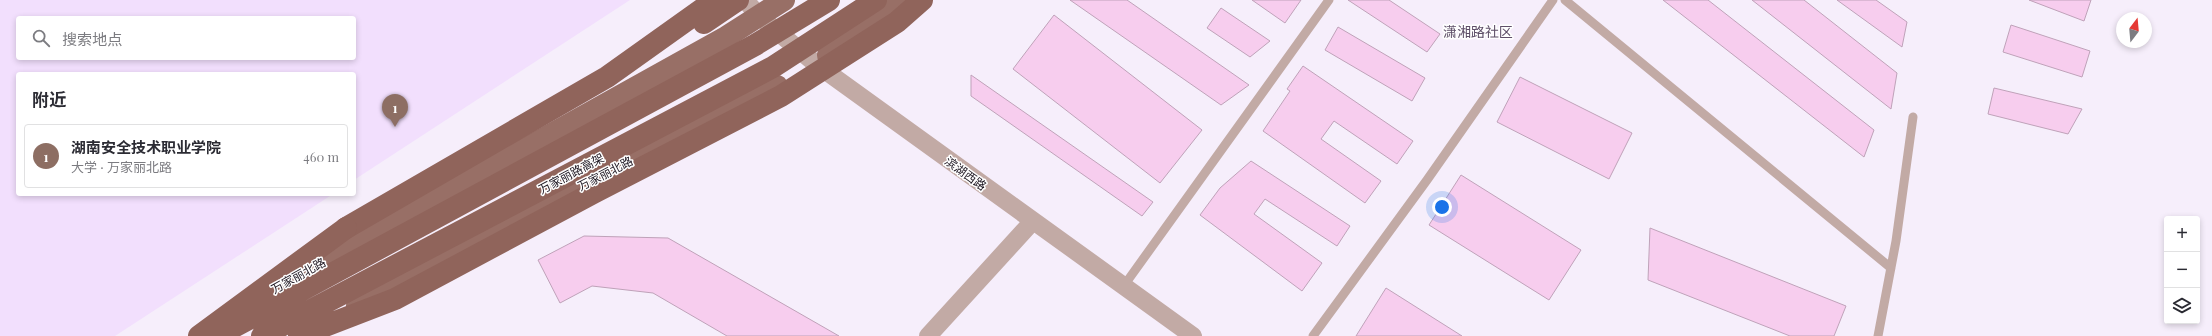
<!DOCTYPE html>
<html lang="zh">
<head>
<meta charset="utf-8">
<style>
  body { margin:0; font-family:"Playfair Display","Noto Sans SC",serif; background:#f2f2f3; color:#2b2b33 }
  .controls { position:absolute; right:12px; bottom:12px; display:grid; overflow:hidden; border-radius:4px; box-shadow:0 2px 6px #0003 }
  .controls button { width:36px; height:36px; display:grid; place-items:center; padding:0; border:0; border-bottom:1px solid #e1e1e2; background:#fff; color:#2b2b33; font:20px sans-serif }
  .compass { position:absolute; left:2116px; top:12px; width:36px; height:36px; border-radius:50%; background:#fff; box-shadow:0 2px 6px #0003; rotate:16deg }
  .you { position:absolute; left:1442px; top:207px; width:14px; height:14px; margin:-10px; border:3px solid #fff; border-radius:50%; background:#1a73e8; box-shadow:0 0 0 6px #1a73e833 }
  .badge { display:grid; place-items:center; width:26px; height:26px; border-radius:50%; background:#3d6723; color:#fff; font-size:13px; font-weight:700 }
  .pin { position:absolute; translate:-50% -33px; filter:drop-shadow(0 1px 2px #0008) }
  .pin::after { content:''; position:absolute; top:21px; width:14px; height:12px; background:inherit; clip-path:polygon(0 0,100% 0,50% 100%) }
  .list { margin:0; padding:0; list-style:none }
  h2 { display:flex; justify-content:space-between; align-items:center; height:52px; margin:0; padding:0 16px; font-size:17px }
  h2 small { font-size:13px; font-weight:400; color:#7c7c81 }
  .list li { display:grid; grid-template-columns:26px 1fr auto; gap:12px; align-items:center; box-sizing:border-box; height:64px; margin:0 8px 8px; padding:0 8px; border:1px solid #e1e1e2; border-radius:4px }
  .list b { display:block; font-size:15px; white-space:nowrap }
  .list p { margin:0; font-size:13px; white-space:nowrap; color:#7c7c81 }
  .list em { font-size:13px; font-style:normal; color:#7c7c81 }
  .icon { flex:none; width:22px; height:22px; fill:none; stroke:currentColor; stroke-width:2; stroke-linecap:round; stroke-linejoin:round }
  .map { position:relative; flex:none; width:2212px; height:336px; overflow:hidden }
  .search { position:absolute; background:#fff; box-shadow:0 2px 6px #0003; left:16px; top:16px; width:340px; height:44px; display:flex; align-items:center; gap:10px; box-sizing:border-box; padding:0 14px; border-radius:4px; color:#7c7c81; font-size:15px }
  .panel { position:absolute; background:#fff; box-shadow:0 2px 6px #0003; left:16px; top:72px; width:340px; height:124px; border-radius:4px }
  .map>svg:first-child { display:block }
</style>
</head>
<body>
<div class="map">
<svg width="2212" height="336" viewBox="0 0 2212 336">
  <rect width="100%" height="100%" fill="#f6eefb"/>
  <!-- built -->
  <path fill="#f2dffd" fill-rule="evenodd" d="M 0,0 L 630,0 L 354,180 L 354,74 L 18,74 L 18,194 L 333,194 L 115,336 L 0,336 ZM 18,18 L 354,18 L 354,58 L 18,58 Z"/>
  <!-- building -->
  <path fill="#f7cdee" stroke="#bfa2b9" d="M 1070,0 L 1127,0 L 1249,85 L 1221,105 Z
    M 1252,0 L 1301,0 L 1285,23 Z
    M 1348,0 L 1389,0 L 1440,34 L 1427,52 Z
    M 1663,0 L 1708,0 L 1874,130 L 1864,157 Z
    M 1752,0 L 1804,0 L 1897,73 L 1891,109 Z
    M 1837,0 L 1876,0 L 1907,22 L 1902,47 Z
    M 2029,0 L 2091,0 L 2084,21 Z
    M 1221,8 L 1270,41 L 1250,57 L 1207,28 Z
    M 1054,15 L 1202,130 L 1160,183 L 1013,69 Z
    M 2011,25 L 2090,51 L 2082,77 L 2003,52 Z
    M 1338,27 L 1425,78 L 1412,101 L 1325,50 Z
    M 1303,66 L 1413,141 L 1397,164 L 1334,121 L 1321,139 L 1381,181 L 1365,203 L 1263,131 L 1290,91 L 1287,89 Z
    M 971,75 L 1153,202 L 1142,216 L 971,96 Z
    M 1520,77 L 1632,133 L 1609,179 L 1497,122 Z
    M 1994,88 L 2082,109 L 2068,134 L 1988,114 Z
    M 1251,161 L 1350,226 L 1337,246 L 1265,199 L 1254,214 L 1322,263 L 1302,291 L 1200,215 L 1220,188 Z
    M 1461,175 L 1581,250 L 1549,300 L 1429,225 Z
    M 1650,228 L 1846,306 L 1834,336 L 1790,336 L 1648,280 Z
    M 584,236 L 668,238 L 839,336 L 727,336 L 653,293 L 592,286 L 560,303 L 538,260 Z
    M 1386,288 L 1462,336 L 1356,336 Z"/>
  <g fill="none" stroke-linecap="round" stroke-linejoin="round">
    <!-- service -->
    <path stroke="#c2aaa5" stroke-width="9" d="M 1565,0 L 1891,268
      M 1123,287 L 1329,0
      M 1313,336 L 1427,180 L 1553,0
      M 1878,336 L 1896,241 L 1913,117"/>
    <!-- minor -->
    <path stroke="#c2aaa5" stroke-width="18" d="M 745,0 L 760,17 L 816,64 L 1193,336
      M 928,336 L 1033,221"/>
    <!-- primary -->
    <path stroke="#986f66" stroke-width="22" d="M 828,55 L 903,0
      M 280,285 L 726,37 L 784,0
      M 357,306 L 570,190 L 777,86"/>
    <!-- trunk -->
    <path stroke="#90645b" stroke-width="22" d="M 704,23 L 738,0
      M 346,228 L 607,77 L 715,0"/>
    <!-- trunk-bridge -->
    <path stroke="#90645b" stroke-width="22" d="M 199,336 L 346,228
      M 217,336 L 755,45 L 829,0
      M 262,336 L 773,67 L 876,0
      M 299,336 L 395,299 L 595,192 L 781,96 L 897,22 L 922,0"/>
  </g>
  <g text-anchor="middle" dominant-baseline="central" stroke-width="3" stroke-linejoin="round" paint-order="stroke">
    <!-- street labels -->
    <g font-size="12" fill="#1e1722" stroke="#fff">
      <text transform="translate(571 173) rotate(-28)">万家丽路高架</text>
      <text transform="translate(605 173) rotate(-27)">万家丽北路</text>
      <text transform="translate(966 173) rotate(36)">滨湖西路</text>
      <text transform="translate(298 275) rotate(-29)">万家丽北路</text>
    </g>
    <!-- quarter labels -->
    <g font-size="14" fill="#5e4e68" stroke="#fff">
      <text x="1478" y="31">潇湘路社区</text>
    </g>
  </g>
</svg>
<div class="controls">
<button>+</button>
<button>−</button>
<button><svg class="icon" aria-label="layers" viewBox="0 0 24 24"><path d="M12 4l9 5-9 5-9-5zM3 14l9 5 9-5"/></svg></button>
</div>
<svg class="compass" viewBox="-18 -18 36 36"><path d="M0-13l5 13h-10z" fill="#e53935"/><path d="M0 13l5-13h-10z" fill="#7c7c81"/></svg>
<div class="you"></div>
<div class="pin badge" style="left:395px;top:127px;background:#8d6e63">1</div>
<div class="search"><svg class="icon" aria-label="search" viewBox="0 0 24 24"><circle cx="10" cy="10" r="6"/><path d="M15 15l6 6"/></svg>搜索地点</div>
<section class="panel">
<h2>附近<small></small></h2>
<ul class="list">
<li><span class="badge" style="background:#8d6e63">1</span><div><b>湖南安全技术职业学院</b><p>大学 · 万家丽北路</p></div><em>460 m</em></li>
</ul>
</section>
</div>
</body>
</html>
